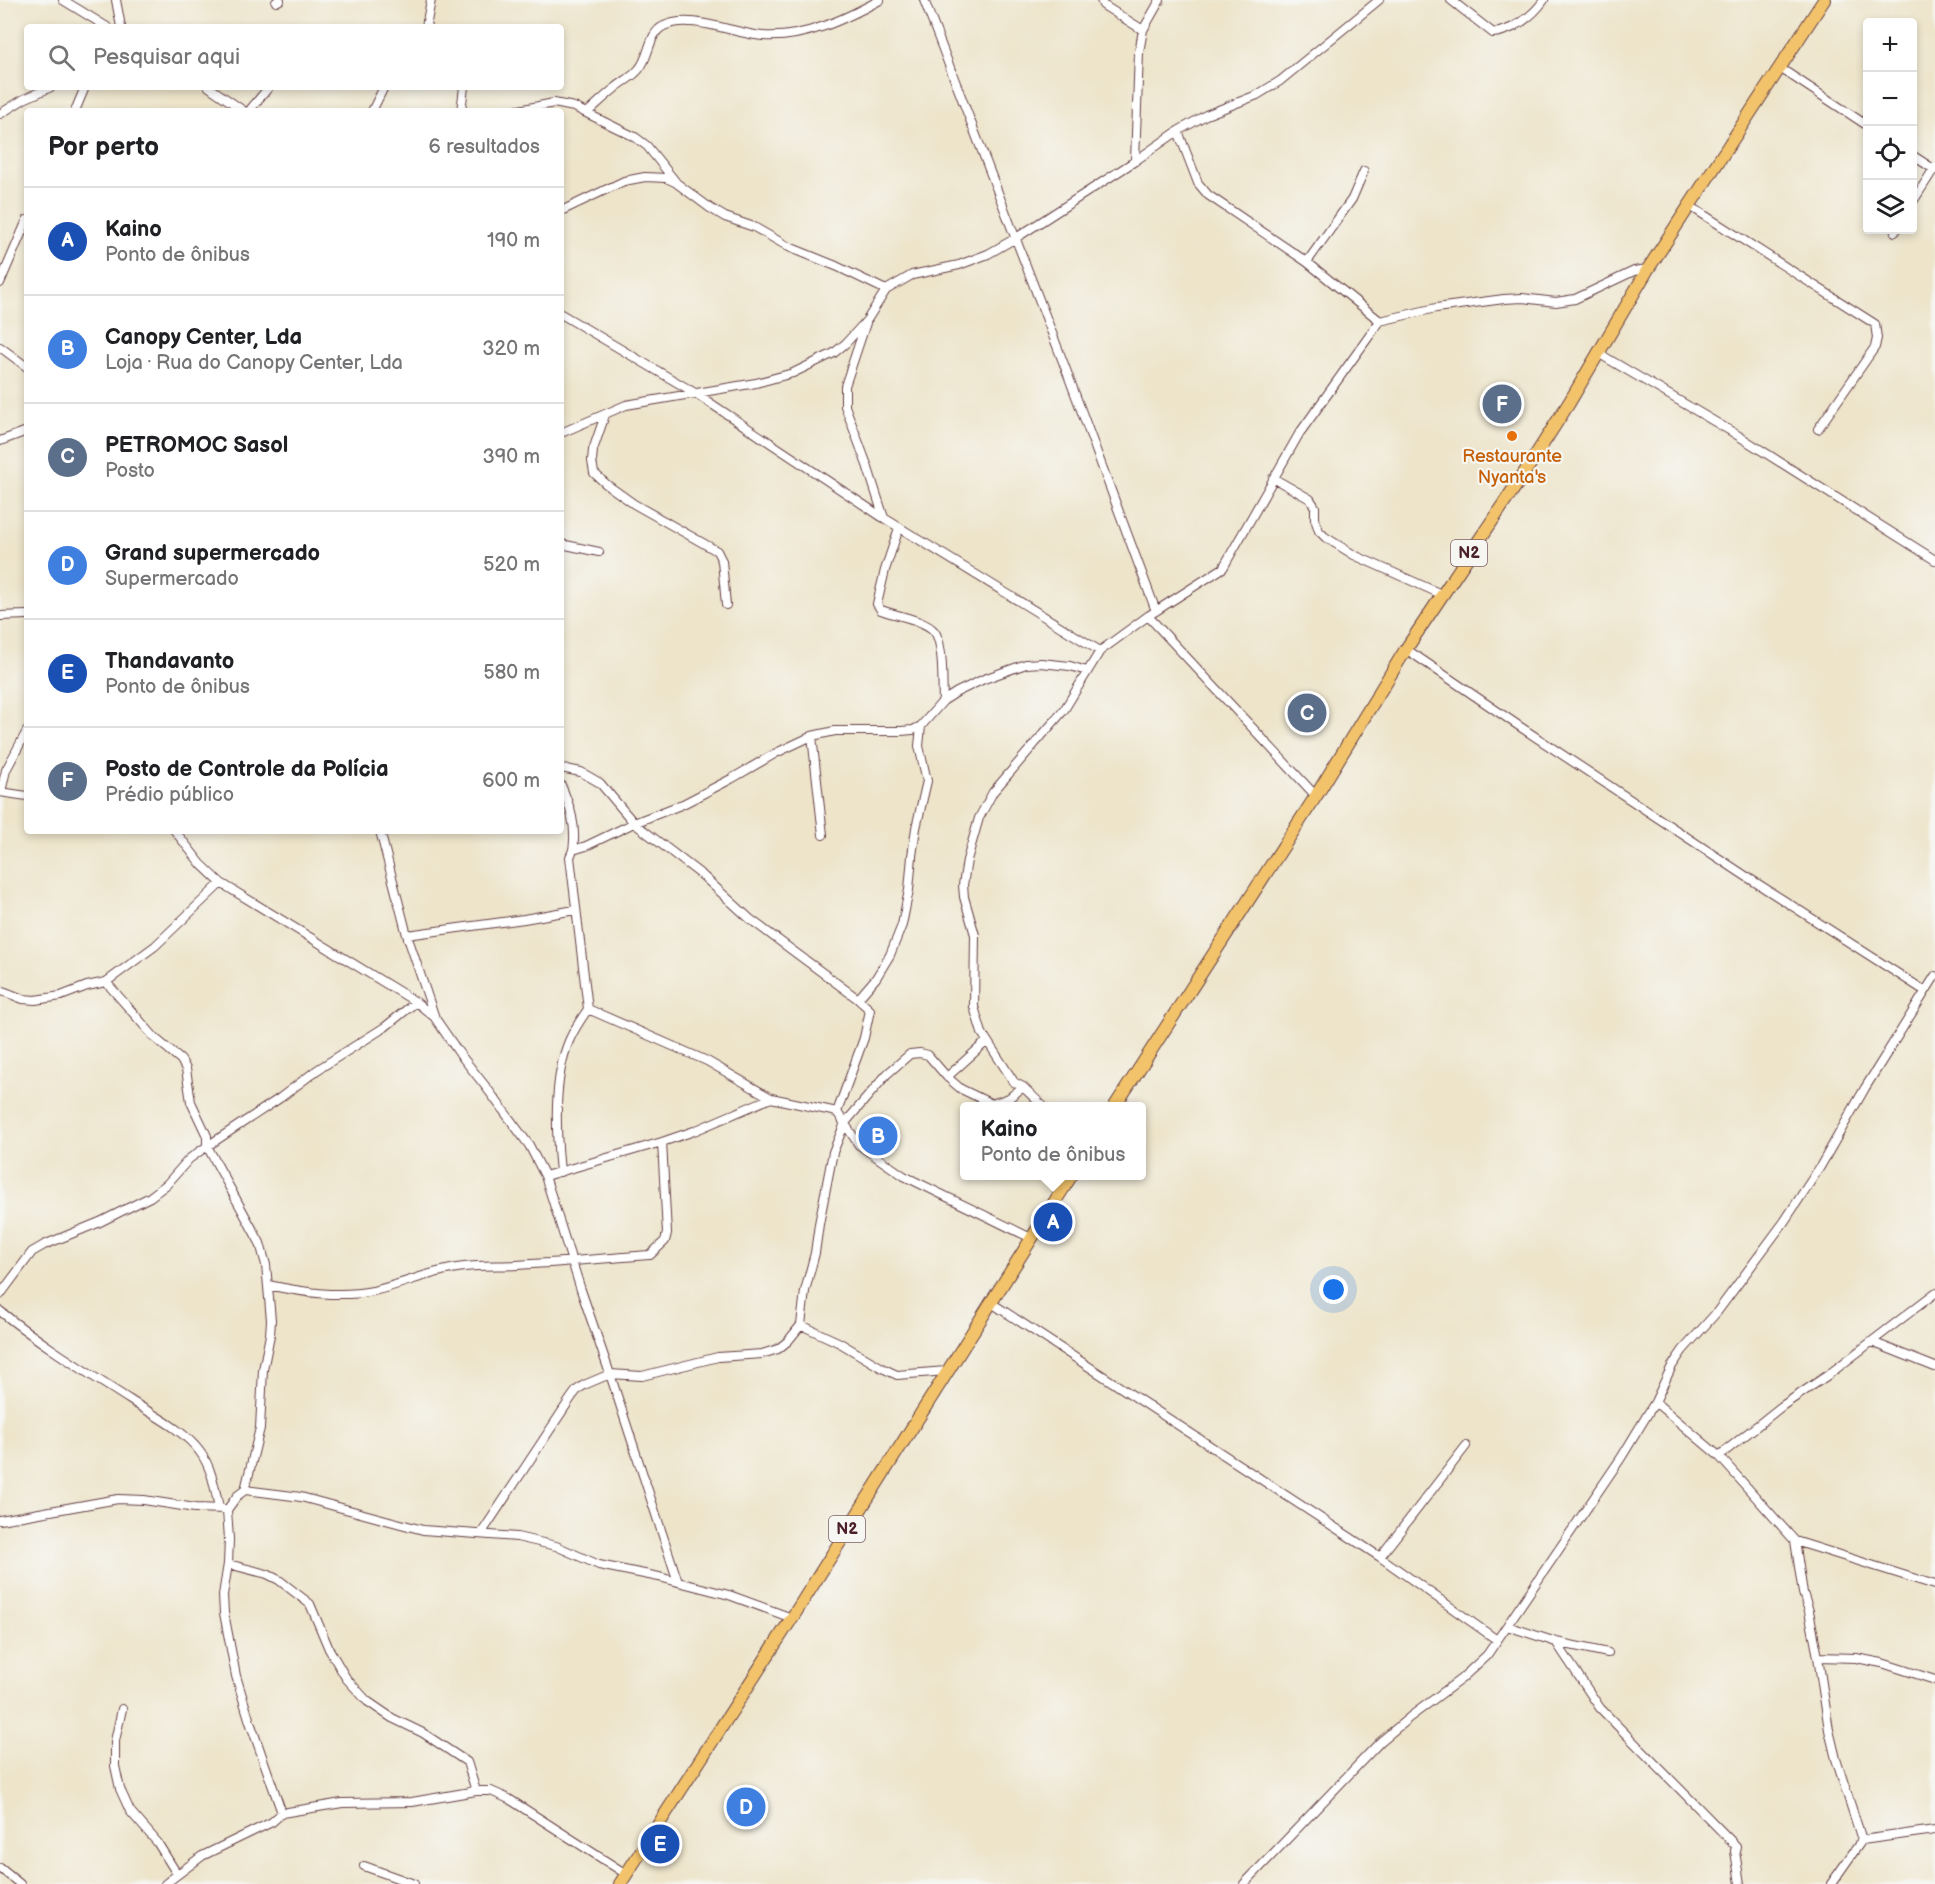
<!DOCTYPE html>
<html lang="pt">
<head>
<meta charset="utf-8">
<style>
  body { margin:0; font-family:"Balsamiq Sans",sans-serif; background:#f2f2f2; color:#202124 }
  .controls { position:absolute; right:18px; top:18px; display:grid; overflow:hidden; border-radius:6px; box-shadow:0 3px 9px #0003 }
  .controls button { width:54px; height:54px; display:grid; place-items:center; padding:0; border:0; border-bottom:2px solid #e0e0e0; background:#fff; color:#202124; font:30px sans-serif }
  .you { position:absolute; left:1334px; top:1290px; width:21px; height:21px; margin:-15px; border:4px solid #fff; border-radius:50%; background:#1a73e8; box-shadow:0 0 0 9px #1a73e833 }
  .badge { display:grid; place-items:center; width:39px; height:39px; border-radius:50%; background:#b5179e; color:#fff; font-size:20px; font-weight:700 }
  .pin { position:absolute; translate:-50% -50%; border:3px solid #fff; box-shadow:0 2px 6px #0006 }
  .popup { position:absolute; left:960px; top:1102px; width:186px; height:78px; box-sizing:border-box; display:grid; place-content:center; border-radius:6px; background:#fff; filter:drop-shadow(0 2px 4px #0005); font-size:20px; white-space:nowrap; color:#757577 }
  .popup b { font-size:22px; color:#202124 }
  .popup::after { content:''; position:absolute; left:50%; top:100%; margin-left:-12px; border:12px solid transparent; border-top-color:#fff }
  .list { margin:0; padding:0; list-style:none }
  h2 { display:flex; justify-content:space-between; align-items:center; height:78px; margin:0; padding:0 24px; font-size:26px }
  h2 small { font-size:20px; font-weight:400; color:#757577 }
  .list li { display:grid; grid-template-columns:39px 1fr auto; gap:18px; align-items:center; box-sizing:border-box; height:108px; padding:0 24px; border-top:2px solid #e0e0e0 }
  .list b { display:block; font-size:22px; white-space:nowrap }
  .list p { margin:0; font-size:20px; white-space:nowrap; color:#757577 }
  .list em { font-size:20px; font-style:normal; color:#757577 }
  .icon { flex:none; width:33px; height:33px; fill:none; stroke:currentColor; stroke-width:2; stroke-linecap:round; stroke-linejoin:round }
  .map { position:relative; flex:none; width:1935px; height:1884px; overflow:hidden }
  .search { position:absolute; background:#fff; box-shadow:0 3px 9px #0003; left:24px; top:24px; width:540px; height:66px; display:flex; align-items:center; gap:15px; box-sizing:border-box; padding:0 21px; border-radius:6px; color:#757577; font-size:22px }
  .panel { position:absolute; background:#fff; box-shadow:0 3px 9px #0003; left:24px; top:108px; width:540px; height:726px; border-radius:6px }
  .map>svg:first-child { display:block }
</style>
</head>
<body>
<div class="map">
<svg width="1935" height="1884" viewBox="0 0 1935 1884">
  <rect width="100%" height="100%" fill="#f6f6f2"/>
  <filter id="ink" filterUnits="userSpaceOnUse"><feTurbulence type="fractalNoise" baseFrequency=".0167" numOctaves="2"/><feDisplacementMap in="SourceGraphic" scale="12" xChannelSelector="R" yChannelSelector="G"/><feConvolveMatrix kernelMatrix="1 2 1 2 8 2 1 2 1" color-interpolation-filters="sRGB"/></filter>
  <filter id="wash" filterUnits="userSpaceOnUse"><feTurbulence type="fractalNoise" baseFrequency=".008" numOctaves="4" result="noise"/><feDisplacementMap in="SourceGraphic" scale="24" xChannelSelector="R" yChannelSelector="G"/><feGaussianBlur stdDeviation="1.35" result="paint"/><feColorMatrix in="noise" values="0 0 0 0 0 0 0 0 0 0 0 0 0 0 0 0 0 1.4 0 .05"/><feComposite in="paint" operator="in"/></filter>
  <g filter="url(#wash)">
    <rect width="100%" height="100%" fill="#ede4ca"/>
  </g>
  <g filter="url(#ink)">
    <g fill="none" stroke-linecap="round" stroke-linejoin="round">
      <defs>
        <path id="minor" d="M 63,0 L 107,27
          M 116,0 L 121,27
          M 924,0 L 1065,367 L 1156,611
          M 1101,0 L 1103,5 L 1143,30
          M 1451,0 L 1493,33 C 1513,31 1533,16 1544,0
          M 276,2 L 280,0
          M 426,27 L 431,0
          M 1780,68 L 1868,126
          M 209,87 L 244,111
          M 75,111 L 85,87
          M 249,111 L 269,87
          M 372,111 L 384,87
          M 461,111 L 464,87
          M 514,111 L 554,103 L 574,107 L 635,137 L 647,146 L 675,181
          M 587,113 C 596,105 605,96 614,89 C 622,82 633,77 639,69 C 650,57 648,33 664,26 C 691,13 734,34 763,36 C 804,39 845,19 880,0
          M 0,114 L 24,99 L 51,87
          M 1178,131 L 1198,183 L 1208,195 L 1307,262 L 1380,321
          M 1912,155 L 1935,170
          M 1135,161 L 1139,52 L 1143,30 L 1160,0
          M 1912,203 L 1935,167
          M 1690,206 L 1875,324 L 1877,338 L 1875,347 L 1818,429
          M 561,211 L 624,181 L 645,177 L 666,178 L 675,182 L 710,208 L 725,217 L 754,227 L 789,247 L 836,266 L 886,290
          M 1895,232 L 1896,230
          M 1307,262 L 1352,199 L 1364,171
          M 0,283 L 27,220
          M 561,314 L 695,393 L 882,517
          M 866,323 L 845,386 L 845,406 L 867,465 L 884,518 L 1100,651
          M 0,347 L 27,367
          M 1598,353 L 1734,433 L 1935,560
          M 605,415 L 593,450 L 592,461 L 594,473 L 606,484 L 634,504 L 717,551 L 722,561 L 726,605
          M 561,433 L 626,405 L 756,383 L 793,373 L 834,353 L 846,343 L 867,320 L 886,290 L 912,275 L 959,265 L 988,254 L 1016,238 L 1135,161 L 1178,131 L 1206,115 L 1257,95 L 1280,81 L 1379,0
          M 0,441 L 27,431
          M 1273,478 L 1310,499 L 1315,507 L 1315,519 L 1319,531 L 1325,537 L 1354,555 L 1441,594
          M 899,528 L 885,570 L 877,604 L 881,610 C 894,615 925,620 934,631 C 944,642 942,684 943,701
          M 561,544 L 599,552
          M 0,616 L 27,615
          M 1148,616 L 1316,796
          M 1406,649 L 1519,726 L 1744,875 L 1925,991
          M 812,736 L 823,835
          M 561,768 L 581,772 L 600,783 L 634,823 L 703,876 L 750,919 L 858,999 L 870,1010 L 864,1038 L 837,1112 L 859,1145 L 904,1176 L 1031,1238
          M 561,785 C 570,806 577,826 573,850
          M 0,792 L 27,796
          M 1,792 L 6,770 L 27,731
          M 175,831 L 201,864 L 221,883 L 416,1002 L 433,1016
          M 380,831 L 407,935 L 435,1018 L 459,1053 L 486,1087 L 529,1145 L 545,1176 L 581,1290 L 610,1374 L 678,1582
          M 407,935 L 524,919 L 575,910
          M 106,982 L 155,1038 L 181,1060 L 186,1069 L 191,1102 L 207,1136 L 207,1146 L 260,1243 L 266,1265 L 271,1320 L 270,1335 L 263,1370 L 260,1428 L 245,1490 L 237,1496 L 227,1510 L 229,1539 L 228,1564 L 223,1595 L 224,1613 L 236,1676 L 250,1722 L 282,1813
          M 0,990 L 23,999 L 35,1000 L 61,996 L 87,986 L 106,982 L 155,946 L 221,883
          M 858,999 L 876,978 L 890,955 L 902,925 L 909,890 L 912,856 L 916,828 L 927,781 L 919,746 L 921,726
          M 588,1009 L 707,1061 L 771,1098 L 837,1112
          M 947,1077 L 987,1041
          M 1043,1106 L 1023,1087 L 1014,1082 L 982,1033 L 974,1007 L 975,935 L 964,897 L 963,885 L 967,860 L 979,818 L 993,792 L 1064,710 L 1100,651 L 1148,616 L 1223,568 L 1299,434 L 1380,321 L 1436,308 L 1504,299 L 1522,298 L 1556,302 L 1575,299 L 1634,271 L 1648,269
          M 560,1172 C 556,1132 553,1079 569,1041 C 574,1029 581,1019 588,1009 L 570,857 L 573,850 L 586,846 L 634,823 L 683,804 L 731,779 L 776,753 L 812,736 L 835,731 L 901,731 L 913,730 L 921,726 L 943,701 L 957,692 L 984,679 L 1026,664 L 1041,663 L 1070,666 L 1087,671
          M 545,1176 L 662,1142 L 694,1131 L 771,1098
          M 268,1285 C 301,1292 338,1298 373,1291 C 401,1285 428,1272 457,1268 C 476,1265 497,1266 517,1265 C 561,1263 605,1258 650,1255 L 665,1241 L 667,1233 L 662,1142
          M 0,1295 L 32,1252 L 44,1245 L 100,1222 L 150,1197 L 167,1184 L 189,1159 L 200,1151 L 280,1098 L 317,1070 L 385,1027 L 416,1002
          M 990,1302 L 1380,1557 L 1497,1640
          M 0,1311 C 41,1344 85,1371 130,1400 C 153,1415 183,1429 200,1452 C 212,1468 215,1489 219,1508
          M 801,1325 L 840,1343 L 882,1368 L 897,1375 L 946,1371
          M 1872,1342 L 1935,1367
          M 1655,1402 L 1719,1456 L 1795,1541 L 1935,1585
          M 1719,1456 L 1782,1406 L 1828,1375 L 1935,1293
          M 245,1490 L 301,1497 L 423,1530 L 517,1537 L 556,1546 L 599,1565 L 659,1577 L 729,1595 L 792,1618
          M 0,1520 L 118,1499 L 144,1500 L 195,1508 L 224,1509
          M 481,1534 L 571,1398 L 577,1390 L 584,1385 L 610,1374 L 642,1376 L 718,1357 L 762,1354 L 778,1349 L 788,1341 L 801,1325 L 805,1291 L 815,1253 L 819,1224 L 833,1152 L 845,1123 L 887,1074 L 910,1054 L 920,1053 L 928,1055 L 947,1077 L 961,1089 L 992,1104 L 1009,1098 L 1023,1087
          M 1795,1541 L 1803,1593 L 1809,1611 L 1818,1657 L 1829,1730 L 1836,1759 L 1862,1840
          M 1380,1557 L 1466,1446
          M 228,1564 L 267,1574 L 279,1580 L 310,1604 L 329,1649 L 346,1678 L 367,1701 L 392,1718 L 423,1733 L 467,1762 L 476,1791
          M 1507,1626 L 1556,1642 L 1608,1653
          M 1556,1642 L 1600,1708 L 1736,1846 L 1735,1851 L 1740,1884
          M 1818,1657 L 1856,1658 L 1882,1663 L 1935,1680
          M 122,1709 L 115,1741 L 115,1766 L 120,1789 L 130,1811 L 157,1842 L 177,1874
          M 364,1866 L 414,1884
          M 0,1868 L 20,1884
          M 165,1884 L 202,1856 L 272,1822 L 282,1813 L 342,1803 L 412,1802 L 476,1791 L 491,1791 L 509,1799 L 626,1874
          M 1244,1884 L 1380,1742 L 1410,1717 L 1461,1679 L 1487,1655 L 1621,1458 L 1655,1402 L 1672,1366 L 1683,1350 L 1717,1312 L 1784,1222 L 1820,1167 L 1865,1088 L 1935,976
          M 1831,1884 L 1862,1840 L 1935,1830"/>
        <path id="primary" d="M 1115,1106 L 1316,796 L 1406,649 L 1523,475 L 1569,403 L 1648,269 L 1824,0
          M 620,1884 L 792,1618 L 1071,1176"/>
      </defs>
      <!-- minor casing -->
      <use href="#minor" stroke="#623d43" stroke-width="10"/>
      <!-- primary casing -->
      <use href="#primary" stroke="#623d43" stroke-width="14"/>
      <!-- minor -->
      <use href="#minor" stroke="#fff" stroke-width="8"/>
      <!-- primary -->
      <use href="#primary" stroke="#f2c36a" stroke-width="12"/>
    </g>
  </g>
  <!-- markers -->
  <circle fill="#e8710a" stroke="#f6f6f2" stroke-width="2" cx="1512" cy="436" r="6"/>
  <g text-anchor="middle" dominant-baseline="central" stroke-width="4.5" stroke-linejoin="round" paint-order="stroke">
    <!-- shield labels -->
    <g fill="#f6f6f2" stroke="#7e6067" stroke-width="1.5">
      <rect x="1451" y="540" width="36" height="26" rx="4.5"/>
      <rect x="829" y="1516" width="36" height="26" rx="4.5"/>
    </g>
    <g font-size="16" font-weight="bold" fill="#4a1f2b">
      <text x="1469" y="553">N2</text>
      <text x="847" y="1529">N2</text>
    </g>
    <!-- food labels -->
    <g font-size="18" fill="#c56008" stroke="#f6f6f2">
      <text x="1512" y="456">Restaurante<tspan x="1512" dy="21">Nyanta's</tspan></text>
    </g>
  </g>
</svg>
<div class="controls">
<button>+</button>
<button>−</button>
<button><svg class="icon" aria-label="locate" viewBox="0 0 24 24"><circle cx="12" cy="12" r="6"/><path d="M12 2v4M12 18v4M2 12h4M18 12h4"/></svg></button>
<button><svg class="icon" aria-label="layers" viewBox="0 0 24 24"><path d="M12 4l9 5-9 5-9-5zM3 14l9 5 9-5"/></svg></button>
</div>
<div class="you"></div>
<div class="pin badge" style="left:1053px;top:1222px;background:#1a4fb4">A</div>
<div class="popup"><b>Kaino</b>Ponto de ônibus</div>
<div class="pin badge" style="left:878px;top:1136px;background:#3f7fe0">B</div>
<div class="pin badge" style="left:1307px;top:713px;background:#5c6f8a">C</div>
<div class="pin badge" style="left:746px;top:1807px;background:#3f7fe0">D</div>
<div class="pin badge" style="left:660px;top:1844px;background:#1a4fb4">E</div>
<div class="pin badge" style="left:1502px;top:404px;background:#5c6f8a">F</div>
<div class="search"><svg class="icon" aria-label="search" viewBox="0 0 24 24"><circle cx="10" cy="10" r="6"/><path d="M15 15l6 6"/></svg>Pesquisar aqui</div>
<section class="panel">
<h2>Por perto<small>6 resultados</small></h2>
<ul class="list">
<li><span class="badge" style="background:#1a4fb4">A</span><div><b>Kaino</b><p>Ponto de ônibus</p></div><em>190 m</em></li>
<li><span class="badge" style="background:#3f7fe0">B</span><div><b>Canopy Center, Lda</b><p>Loja · Rua do Canopy Center, Lda</p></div><em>320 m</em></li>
<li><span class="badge" style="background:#5c6f8a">C</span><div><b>PETROMOC Sasol</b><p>Posto</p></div><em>390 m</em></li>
<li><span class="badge" style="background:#3f7fe0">D</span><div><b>Grand supermercado</b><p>Supermercado</p></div><em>520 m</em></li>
<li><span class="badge" style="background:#1a4fb4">E</span><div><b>Thandavanto</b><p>Ponto de ônibus</p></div><em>580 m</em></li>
<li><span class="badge" style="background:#5c6f8a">F</span><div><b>Posto de Controle da Polícia</b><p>Prédio público</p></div><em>600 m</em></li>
</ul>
</section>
</div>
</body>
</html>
